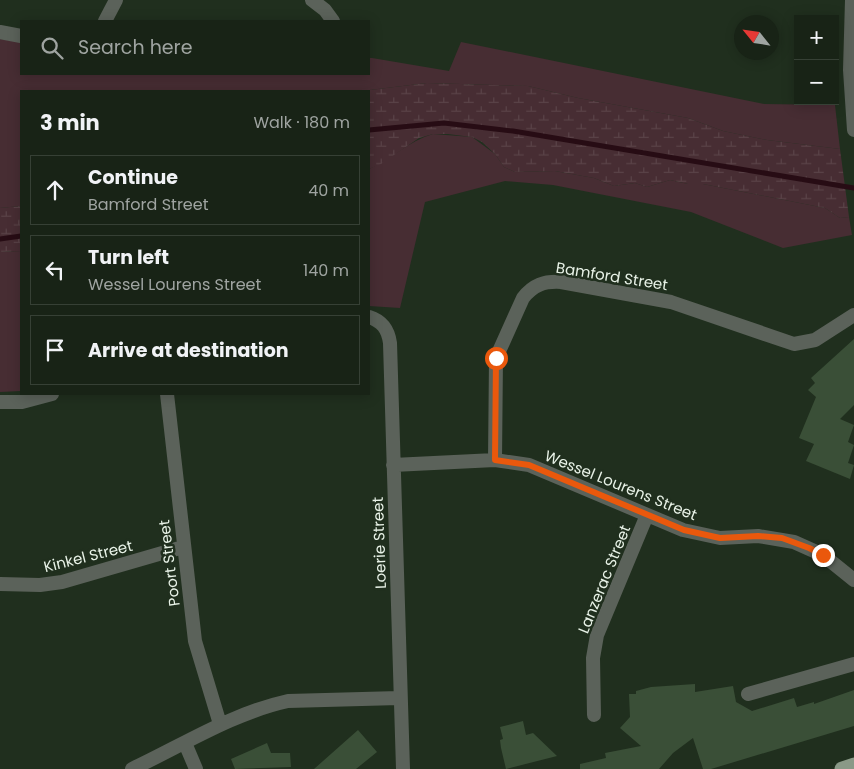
<!DOCTYPE html>
<html lang="en">
<head>
<meta charset="utf-8">
<style>
  body { margin:0; font-family:Poppins,sans-serif; background:#212b1f; color:#f1f3f6 }
  .controls { position:absolute; right:15px; top:15px; display:grid; overflow:hidden; border-radius:0px; box-shadow:0 2px 12px #0003 }
  .controls button { width:45px; height:45px; display:grid; place-items:center; padding:0; border:0; border-bottom:1px solid #364035; background:#182316; color:#f1f3f6; font:25px sans-serif }
  .compass { position:absolute; left:734px; top:15px; width:45px; height:45px; border-radius:50%; background:#182316; box-shadow:0 2px 12px #0003; rotate:300deg }
  .stop { position:absolute; width:15px; height:15px; margin:-11px; border:4px solid #ea580c; border-radius:50%; background:#fff }
  .stop.end { background:#ea580c; border-color:#fff; box-shadow:0 1px 5px #0008 }
  .list { margin:0; padding:0; list-style:none }
  h2 { display:flex; justify-content:space-between; align-items:center; height:65px; margin:0; padding:0 20px; font-size:21px }
  h2 small { font-size:16px; font-weight:400; color:#9fa4a1 }
  .list li { display:grid; grid-template-columns:32px 1fr auto; gap:15px; align-items:center; box-sizing:border-box; height:70px; margin:0 10px 10px; padding:0 10px; border:1px solid #364035; border-radius:0px }
  .list b { display:block; font-size:19px; white-space:nowrap }
  .list p { margin:0; font-size:16px; white-space:nowrap; color:#9fa4a1 }
  .list em { font-size:16px; font-style:normal; color:#9fa4a1 }
  .icon { flex:none; width:28px; height:28px; fill:none; stroke:currentColor; stroke-width:2; stroke-linecap:round; stroke-linejoin:round }
  .map { position:relative; flex:none; width:854px; height:769px; overflow:hidden }
  .search { position:absolute; background:#182316; box-shadow:0 2px 12px #0003; left:20px; top:20px; width:350px; height:55px; display:flex; align-items:center; gap:12px; box-sizing:border-box; padding:0 18px; border-radius:0px; color:#9fa4a1; font-size:19px }
  .panel { position:absolute; background:#182316; box-shadow:0 2px 12px #0003; left:20px; top:90px; width:350px; height:305px; border-radius:0px }
  .map>svg:first-child { display:block }
</style>
</head>
<body>
<div class="map">
<svg width="854" height="769" viewBox="0 0 854 769">
  <defs>
    <pattern id="wetland-marsh" width="20" height="14" patternUnits="userSpaceOnUse" patternTransform="scale(1.25)"><rect width="20" height="14" fill="#472d33"/><path d="M1 5h8M5 5V1M11 12h8M15 12V8" fill="none" stroke="#594247"/></pattern>
  </defs>
  <rect width="100%" height="100%" fill="#202f1e"/>
  <!-- green -->
  <path fill="#472d33" d="M 0,39 L 21,42 L 21,74 L 369,74 L 369,58 L 372,58 L 449,71 L 461,42 L 764,104 L 835,105 L 840,149 L 767,140 L 723,131 L 688,118 L 578,98 L 528,86 L 427,83 L 362,91 L 21,91 L 21,206 L 0,208 Z
    M 433,134 L 472,137 L 495,154 L 504,167 L 515,172 L 555,171 L 594,178 L 614,186 L 635,183 L 647,187 L 670,180 L 688,184 L 703,184 L 825,208 L 840,218 L 849,217 L 852,235 L 783,248 L 691,212 L 553,185 L 505,181 L 425,202 L 400,308 L 369,306 L 369,169 C 391,159 409,141 433,134 Z
    M 21,251 L 21,391 L 0,392 L 0,252 Z"/>
  <!-- wetland -->
  <path fill="url(#wetland-marsh)" d="M 427,83 L 528,86 L 578,98 L 688,118 L 723,131 L 767,140 L 840,149 L 849,217 L 840,218 L 825,208 L 703,184 L 688,184 L 670,180 L 647,187 L 635,183 L 614,186 L 594,178 L 555,171 L 515,172 L 504,167 L 495,154 L 482,142 L 472,137 L 448,134 L 433,134 L 419,138 L 381,164 L 369,169 L 369,91 L 362,91 Z
    M 21,206 L 21,251 L 0,252 L 0,208 Z"/>
  <g fill="none" stroke-linecap="round" stroke-linejoin="round">
    <!-- stream -->
    <path stroke="#270c14" stroke-width="5" d="M 369,130 L 444,123 L 513,131 L 854,188
      M 0,239 L 21,236"/>
  </g>
  <!-- building -->
  <path fill="#3a4f37" d="M 854,339 L 854,405 L 840,419 L 854,425 L 848,442 L 854,445 L 848,463 L 854,465 L 850,479 L 806,461 L 814,444 L 799,438 L 816,397 L 808,390 L 815,383 L 811,378 Z
    M 695,684 L 695,692 L 733,686 L 736,702 L 752,711 L 794,698 L 797,707 L 814,702 L 814,704 L 854,690 L 854,726 L 711,769 L 703,769 L 693,738 L 673,753 L 659,769 L 580,769 L 580,764 L 606,758 L 605,753 L 641,746 L 620,728 L 630,717 L 629,694 L 636,694 L 636,691 L 651,687 Z
    M 523,721 L 526,735 L 533,733 L 557,756 L 506,769 L 501,748 L 500,740 L 503,739 L 500,727 Z
    M 358,730 L 377,752 L 356,769 L 314,769 Z
    M 267,743 L 271,753 L 290,753 L 291,767 L 235,769 L 231,759 Z"/>
  <g fill="none" stroke-linecap="round" stroke-linejoin="round">
    <!-- street -->
    <path stroke="#5b625a" stroke-width="14" d="M 312,0 L 325,10 L 333,21
      M 852,0 L 850,70 L 854,130
      M 105,21 L 116,0
      M 0,32 L 21,36
      M 369,317 C 382,321 388,329 390,343 L 403,769
      M 167,394 L 195,641 L 220,724
      M 0,402 L 22,402 L 52,394
      M 495,460 L 496,358 L 523,298 C 533,285 544,281 561,282 L 671,302 L 794,344 L 815,340 L 854,315
      M 393,465 L 495,460 L 529,465 L 683,530 L 720,538 L 758,536 L 794,542 L 823,555 L 854,580
      M 0,584 L 40,585 L 62,582 L 183,547
      M 748,694 L 854,664
      M 594,715 L 593,658 L 597,635 L 647,515
      M 185,743 L 196,769
      M 132,769 C 183,745 233,713 288,701 L 399,698"/>
    <!-- primary -->
    <path stroke="#8a9987" stroke-width="15" d="M 842,769 L 854,765"/>
  </g>
  <g fill="none" stroke-linecap="round" stroke-linejoin="round">
    <!-- route -->
    <path stroke="#ea580c" stroke-width="6" d="M 496,358 L 495,460 L 529,465 L 684,530 L 720,538 L 758,536 L 782,538 L 809,548 L 823,555"/>
  </g>
  <g text-anchor="middle" dominant-baseline="central" stroke-width="5" stroke-linejoin="round" paint-order="stroke">
    <!-- street labels -->
    <g font-size="15" fill="#e8f2e7" stroke="#202f1e">
      <text transform="translate(612 276) rotate(9)">Bamford Street</text>
      <text transform="translate(621 485) rotate(22)">Wessel Lourens Street</text>
      <text transform="translate(379 543) rotate(-92)">Loerie Street</text>
      <text transform="translate(88 556) rotate(-14)">Kinkel Street</text>
      <text transform="translate(169 563) rotate(-97)">Poort Street</text>
      <text transform="translate(604 579) rotate(-68)">Lanzerac Street</text>
    </g>
  </g>
</svg>
<div class="controls">
<button>+</button>
<button>−</button>
</div>
<svg class="compass" viewBox="-18 -18 36 36"><path d="M0-13l5 13h-10z" fill="#e53935"/><path d="M0 13l5-13h-10z" fill="#9fa4a1"/></svg>
<div class="stop" style="left:496px;top:358px"></div>
<div class="stop end" style="left:823px;top:555px"></div>
<div class="search"><svg class="icon" aria-label="search" viewBox="0 0 24 24"><circle cx="10" cy="10" r="6"/><path d="M15 15l6 6"/></svg>Search here</div>
<section class="panel">
<h2>3 min<small>Walk · 180 m</small></h2>
<ul class="list">
<li><svg class="icon" aria-label="ahead" viewBox="0 0 24 24"><path d="M12 20V5M6 11l6-6 6 6"/></svg><div><b>Continue</b><p>Bamford Street</p></div><em>40 m</em></li>
<li><svg class="icon" aria-label="left" viewBox="0 0 24 24"><path d="M17 20v-9H6M10 6l-5 5 5 5"/></svg><div><b>Turn left</b><p>Wessel Lourens Street</p></div><em>140 m</em></li>
<li><svg class="icon" aria-label="arrive" viewBox="0 0 24 24"><path d="M6 21V4h12l-3 4 3 4H6"/></svg><div><b>Arrive at destination</b></div></li>
</ul>
</section>
</div>
</body>
</html>
